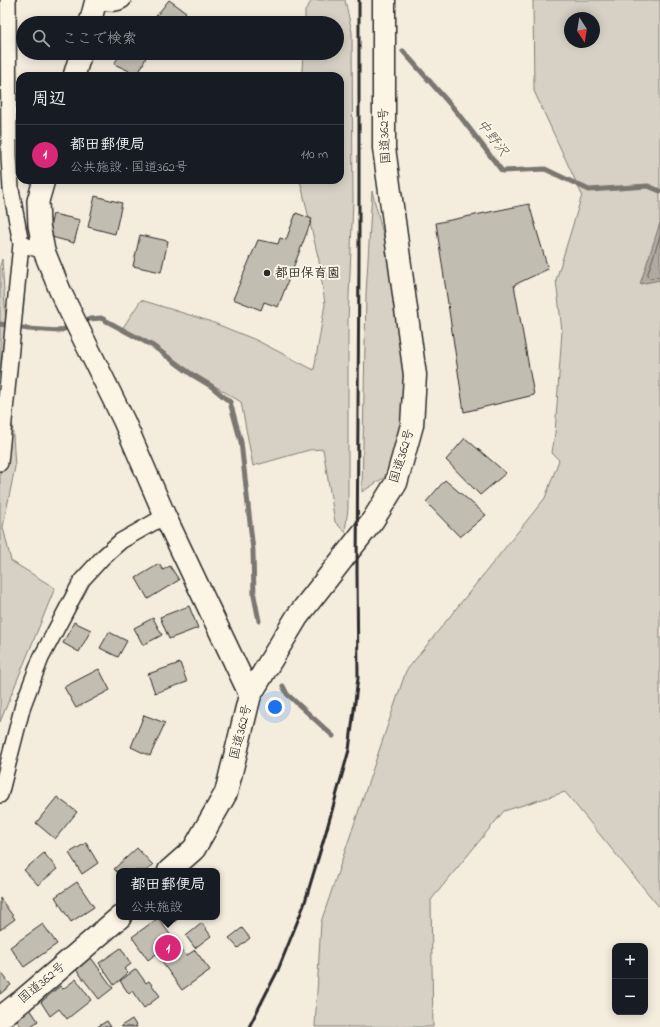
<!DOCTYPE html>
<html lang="ja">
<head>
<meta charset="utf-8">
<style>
  body { margin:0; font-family:"Indie Flower","Klee One",sans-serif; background:#20242c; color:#f1f3f6 }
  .controls { position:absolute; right:12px; bottom:12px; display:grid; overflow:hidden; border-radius:8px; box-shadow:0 2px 10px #0003 }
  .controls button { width:36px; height:36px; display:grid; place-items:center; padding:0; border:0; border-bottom:1px solid #363941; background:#171b24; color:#f1f3f6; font:20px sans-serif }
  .compass { position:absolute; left:564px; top:12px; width:36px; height:36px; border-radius:50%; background:#171b24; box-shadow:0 2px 10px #0003; rotate:168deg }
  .you { position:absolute; left:275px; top:707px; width:14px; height:14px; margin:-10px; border:3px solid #fff; border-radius:50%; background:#1a73e8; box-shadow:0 0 0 6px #1a73e833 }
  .badge { display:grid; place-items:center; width:26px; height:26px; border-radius:50%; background:#db2777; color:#fff; font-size:13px; font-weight:700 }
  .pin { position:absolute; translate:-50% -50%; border:2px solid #fff; box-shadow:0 1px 4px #0006 }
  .popup { position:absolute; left:116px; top:868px; width:104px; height:52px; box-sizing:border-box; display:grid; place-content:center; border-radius:8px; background:#171b24; filter:drop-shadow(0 1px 3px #0005); font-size:13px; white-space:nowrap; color:#9ea1a6 }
  .popup b { font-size:15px; color:#f1f3f6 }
  .popup::after { content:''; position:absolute; left:50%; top:100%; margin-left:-8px; border:8px solid transparent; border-top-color:#171b24 }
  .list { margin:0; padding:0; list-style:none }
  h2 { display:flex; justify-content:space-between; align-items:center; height:52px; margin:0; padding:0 16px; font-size:17px }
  h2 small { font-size:13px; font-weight:400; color:#9ea1a6 }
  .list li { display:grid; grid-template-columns:26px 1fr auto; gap:12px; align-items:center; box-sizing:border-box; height:60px; padding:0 16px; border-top:1px solid #363941 }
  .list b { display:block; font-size:15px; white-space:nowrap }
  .list p { margin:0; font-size:13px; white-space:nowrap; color:#9ea1a6 }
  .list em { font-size:13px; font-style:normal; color:#9ea1a6 }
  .icon { flex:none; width:22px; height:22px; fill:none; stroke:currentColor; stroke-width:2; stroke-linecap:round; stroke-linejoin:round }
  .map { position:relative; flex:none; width:660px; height:1027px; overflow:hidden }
  .search { position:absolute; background:#171b24; box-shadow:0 2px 10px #0003; left:16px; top:16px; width:328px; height:44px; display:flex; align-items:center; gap:10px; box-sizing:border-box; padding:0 14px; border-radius:22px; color:#9ea1a6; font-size:15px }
  .panel { position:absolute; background:#171b24; box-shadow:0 2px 10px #0003; left:16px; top:72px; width:328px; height:112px; border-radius:12px }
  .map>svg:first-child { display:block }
</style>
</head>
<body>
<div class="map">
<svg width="660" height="1027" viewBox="0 0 660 1027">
  <rect width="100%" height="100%" fill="#f4edde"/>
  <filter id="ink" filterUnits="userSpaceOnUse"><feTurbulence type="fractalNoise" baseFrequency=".025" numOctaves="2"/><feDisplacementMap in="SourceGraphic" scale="8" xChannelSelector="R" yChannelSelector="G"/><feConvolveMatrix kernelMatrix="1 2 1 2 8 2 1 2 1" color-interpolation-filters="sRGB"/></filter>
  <g filter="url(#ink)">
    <!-- green -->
    <path fill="#d6d1c4" stroke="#807e78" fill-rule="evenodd" d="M 312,0 L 345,0 L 352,32 L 353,200 L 348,321 L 348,509 L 345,532 L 335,522 L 323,449 L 309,450 L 253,466 L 241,402 L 122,329 L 141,300 L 209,321 L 256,340 L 314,370 L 325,304 L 319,261 L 300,180 L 340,180 L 340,76 L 298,76 L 302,71 L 303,53 L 337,53 L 337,23 L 305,23 L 305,11 Z
      M 533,0 L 660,0 L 660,908 L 565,792 L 504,811 L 431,900 L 433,1027 L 315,1027 L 321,922 L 406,671 L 545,498 L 559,460 L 552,453 L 555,433 L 562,331 L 556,280 L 582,195 L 534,91 ZM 570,18 L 594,18 L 594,42 L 570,42 Z
      M 372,191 L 390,261 L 400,339 L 406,402 L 399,449 L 385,477 L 362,492 L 366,294 Z
      M 2,259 L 15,467 L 3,527 L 11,561 L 55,588 L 0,722 L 0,266 Z"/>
    <!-- water -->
    <path fill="#afaaa0" stroke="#7a7771" d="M 660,223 L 660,280 L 640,284 Z"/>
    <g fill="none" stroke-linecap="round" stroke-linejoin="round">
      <!-- shore -->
      <path stroke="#605e5a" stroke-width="1" d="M 660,236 L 647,276 L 649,278 L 660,277"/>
      <!-- stream -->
      <path stroke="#7a7771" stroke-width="5" d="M 403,51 L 456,111 L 502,171 L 545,169 L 589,190 L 648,186 L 660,191
        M 81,323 L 90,319 L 101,318 L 153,346 L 191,374 L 211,386 L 230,402 L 241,442 L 253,550 L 254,596 L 259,621
        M 0,324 L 28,329 L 59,331 L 72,326
        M 283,686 L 287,694 L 333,736"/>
    </g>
    <!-- building -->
    <path fill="#c2bdb1" stroke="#2b2b2b" d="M 169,0 L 186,12 L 177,23 L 156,23 L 153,20 Z
      M 121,53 L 148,53 L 138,75 L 114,64 Z
      M 95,196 L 122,203 L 115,234 L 88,227 Z
      M 529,204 L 548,269 L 514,285 L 534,395 L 464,412 L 436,223 Z
      M 296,213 L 312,219 L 278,307 L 264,302 L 261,310 L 233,299 L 258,240 L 278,244 L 280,238 L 286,240 Z
      M 53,214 L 80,220 L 74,243 L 48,236 Z
      M 140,235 L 168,241 L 161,272 L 133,266 Z
      M 465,438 L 506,473 L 480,495 L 446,460 Z
      M 445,480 L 486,515 L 460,537 L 426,502 Z
      M 159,564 L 163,570 L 170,566 L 179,580 L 148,599 L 136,578 Z
      M 189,606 L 198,628 L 169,639 L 160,617 Z
      M 153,618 L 162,635 L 143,645 L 134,628 Z
      M 74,622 L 91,630 L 79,652 L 63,643 Z
      M 109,632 L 127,641 L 118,657 L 100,648 Z
      M 180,663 L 187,682 L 155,693 L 148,674 Z
      M 99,669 L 110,690 L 76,708 L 64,687 Z
      M 144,715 L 165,723 L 150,756 L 131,747 Z
      M 57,797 L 77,812 L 55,839 L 36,823 Z
      M 86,843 L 98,863 L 82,874 L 69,853 Z
      M 137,848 L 153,865 L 146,871 L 119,871 L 119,874 L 114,869 Z
      M 44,853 L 57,869 L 38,885 L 24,870 Z
      M 77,882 L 94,907 L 71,922 L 55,897 Z
      M 0,898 L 15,919 L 0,930 Z
      M 167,917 L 181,917 L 171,924 Z
      M 158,918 L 186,956 L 195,950 L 210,970 L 182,990 L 156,954 L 148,960 L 132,937 Z
      M 202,923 L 211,936 L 195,948 L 186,936 Z
      M 43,924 L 57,944 L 24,967 L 10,947 Z
      M 242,928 L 250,938 L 238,948 L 229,938 Z
      M 121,948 L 131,964 L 124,969 L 128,973 L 114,985 L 99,963 Z
      M 89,955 L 113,988 L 99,999 L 74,967 Z
      M 136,969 L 146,983 L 149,981 L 160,996 L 144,1008 L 132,991 L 129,994 L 120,981 Z
      M 0,971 L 11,985 L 0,994 Z
      M 76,979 L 91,1000 L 67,1019 L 59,1009 L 50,1016 L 41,1002 L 60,986 L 63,989 Z
      M 28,1006 L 38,1021 L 30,1027 L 21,1027 L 15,1018 Z
      M 132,1019 L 137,1027 L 122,1027 L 121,1026 Z
      M 107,1021 L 111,1027 L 97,1027 Z"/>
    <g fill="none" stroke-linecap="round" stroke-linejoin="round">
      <defs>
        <path id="street" d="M 8,0 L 9,157 L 11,189 L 21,244 L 44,251
          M 96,1 C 106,2 114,6 123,0
          M 0,463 L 21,244
          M 0,795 L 23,705 L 41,658 L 82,580 L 103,557 L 121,541 L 165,516"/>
        <path id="secondary" d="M 90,23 L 96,0
          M 74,76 L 81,53
          M 44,180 L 38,201 L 39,225 L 44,251 L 61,293 L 124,421 L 165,516 L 250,695"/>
        <path id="highway" d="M 169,871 L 194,849 L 226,793 L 250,695 L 297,617 L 373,520 L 396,483 L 412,425 L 415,375 L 384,148 L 384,0
          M 0,1018 L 23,1000 L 120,917"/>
      </defs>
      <!-- street casing -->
      <use href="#street" stroke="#2b2b2b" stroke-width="18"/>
      <!-- secondary casing -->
      <use href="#secondary" stroke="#2b2b2b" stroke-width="24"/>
      <!-- highway casing -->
      <use href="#highway" stroke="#2b2b2b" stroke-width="25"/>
      <!-- street -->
      <use href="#street" stroke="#fcf5e5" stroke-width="15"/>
      <!-- secondary -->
      <use href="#secondary" stroke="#fcf5e5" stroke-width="21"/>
      <!-- highway -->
      <use href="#highway" stroke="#fcf5e5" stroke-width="22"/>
      <!-- rail -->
      <path stroke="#2b2b2b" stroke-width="3" d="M 249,1027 L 278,970 L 304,905 L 326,832 L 349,750 L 358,678 L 357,572 L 359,253 L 359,0"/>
    </g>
  </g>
  <!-- markers -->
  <circle fill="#2b2b2b" stroke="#fcf5e5" stroke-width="1.5" cx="267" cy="273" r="4"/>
  <g text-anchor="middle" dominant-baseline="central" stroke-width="4" stroke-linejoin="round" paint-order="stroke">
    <!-- street labels -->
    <g font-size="13" fill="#2b2b2b" stroke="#fcf5e5">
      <text transform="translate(385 136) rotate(-93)">国道362号</text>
      <text transform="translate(402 456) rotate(-73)">国道362号</text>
      <text transform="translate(241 732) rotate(-76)">国道362号</text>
      <text transform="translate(42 983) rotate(-40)">国道362号</text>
    </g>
    <!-- poi labels -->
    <g font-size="13" font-weight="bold" fill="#2b2b2b" stroke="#fcf5e5" text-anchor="start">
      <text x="275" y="273">都田保育園</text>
    </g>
    <!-- water labels -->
    <g font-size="14" font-style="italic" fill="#595754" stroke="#fcf5e5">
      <text transform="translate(492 138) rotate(53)">中野沢</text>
    </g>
  </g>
</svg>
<div class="controls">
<button>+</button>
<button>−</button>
</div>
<svg class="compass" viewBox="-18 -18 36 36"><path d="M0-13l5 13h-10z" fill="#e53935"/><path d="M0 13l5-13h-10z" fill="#9ea1a6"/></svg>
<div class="you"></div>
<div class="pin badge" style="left:168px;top:948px">1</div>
<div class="popup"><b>都田郵便局</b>公共施設</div>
<div class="search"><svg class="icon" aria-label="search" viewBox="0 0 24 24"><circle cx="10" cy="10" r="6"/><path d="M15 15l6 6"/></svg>ここで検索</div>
<section class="panel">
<h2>周辺<small></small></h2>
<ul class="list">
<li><span class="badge">1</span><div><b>都田郵便局</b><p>公共施設 · 国道362号</p></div><em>110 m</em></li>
</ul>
</section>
</div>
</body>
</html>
